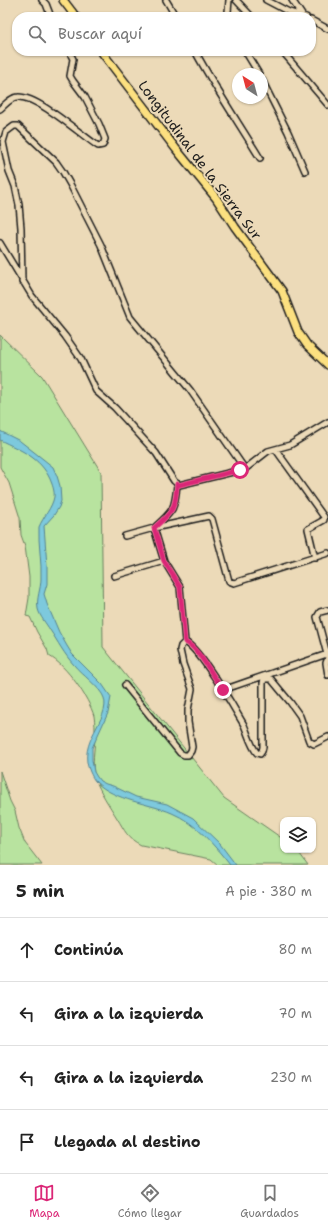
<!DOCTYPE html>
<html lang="es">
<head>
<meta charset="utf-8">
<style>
  body { margin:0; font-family:"Shantell Sans",sans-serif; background:#f6f6f6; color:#222 }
  .controls { position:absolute; right:12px; bottom:12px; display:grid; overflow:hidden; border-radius:8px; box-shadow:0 1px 3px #0004 }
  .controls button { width:36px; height:36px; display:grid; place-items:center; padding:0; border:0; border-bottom:1px solid #e0e0e0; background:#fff; color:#222; font:20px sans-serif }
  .compass { position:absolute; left:232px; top:68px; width:36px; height:36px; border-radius:50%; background:#fff; box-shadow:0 1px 3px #0004; rotate:324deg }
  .stop { position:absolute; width:12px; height:12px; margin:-9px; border:3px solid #db2777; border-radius:50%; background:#fff }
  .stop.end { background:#db2777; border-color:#fff; box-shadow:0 1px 4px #0008 }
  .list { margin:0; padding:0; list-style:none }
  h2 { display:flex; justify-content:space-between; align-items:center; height:52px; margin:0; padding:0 16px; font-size:17px }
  h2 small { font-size:13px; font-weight:400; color:#767676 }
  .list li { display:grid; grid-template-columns:26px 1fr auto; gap:12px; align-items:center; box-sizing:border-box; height:64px; padding:0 16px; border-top:1px solid #e0e0e0 }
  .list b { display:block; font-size:15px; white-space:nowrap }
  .list em { font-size:13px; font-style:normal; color:#767676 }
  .icon { flex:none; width:22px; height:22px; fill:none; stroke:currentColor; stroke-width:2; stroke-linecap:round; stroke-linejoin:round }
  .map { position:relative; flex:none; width:328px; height:865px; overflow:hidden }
  .search { position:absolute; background:#fff; box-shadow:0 1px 3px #0004; left:12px; right:12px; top:12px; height:44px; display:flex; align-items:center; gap:10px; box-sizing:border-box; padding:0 14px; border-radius:16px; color:#767676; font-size:15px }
  .sheet { height:308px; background:#fff }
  nav { display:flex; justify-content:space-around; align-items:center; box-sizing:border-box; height:56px; border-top:1px solid #e0e0e0; background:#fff; font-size:11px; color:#767676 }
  nav a { display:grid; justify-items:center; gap:2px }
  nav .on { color:#db2777 }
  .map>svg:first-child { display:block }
</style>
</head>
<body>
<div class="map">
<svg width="328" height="865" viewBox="0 0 328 865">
  <rect width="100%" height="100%" fill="#ecdab8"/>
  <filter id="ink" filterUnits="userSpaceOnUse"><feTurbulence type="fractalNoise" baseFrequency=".025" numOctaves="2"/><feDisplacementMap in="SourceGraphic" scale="8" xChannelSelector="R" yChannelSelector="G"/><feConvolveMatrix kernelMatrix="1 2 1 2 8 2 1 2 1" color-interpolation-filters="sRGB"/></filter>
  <g filter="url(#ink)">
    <!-- green -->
    <path fill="#b8e39f" stroke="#6a805e" d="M 0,335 L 42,376 L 101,472 L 103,647 L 224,798 L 283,839 L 283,850 L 297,850 L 308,865 L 218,865 L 211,859 L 141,845 C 127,838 125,831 117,818 C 109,805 100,792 95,778 C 91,764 95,749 95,735 C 95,729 95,722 94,716 C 89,698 66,665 49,656 L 47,649 L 37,632 L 30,617 L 26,616 L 29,598 L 29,577 L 25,546 L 21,535 L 20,518 L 9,483 L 0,467 Z
      M 0,771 L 10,801 L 15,811 L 19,828 L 25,843 L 42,865 L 0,865 Z"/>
    <!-- water -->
    <path fill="#7dc9dd" stroke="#568490" d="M 0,431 L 20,441 L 43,459 L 53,467 L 57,476 L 60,486 L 61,501 L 59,507 L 54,515 L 44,526 L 47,566 L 47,584 L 44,594 L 47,604 L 59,632 L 67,646 L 72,654 L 102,684 L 111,697 L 108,713 L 92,748 L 92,760 L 94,772 L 97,777 L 100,781 L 106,784 L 113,786 L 136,797 L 167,804 L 193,818 L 220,844 L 236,865 L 230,865 C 214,845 196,823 172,813 C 149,803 115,801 96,782 C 93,779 92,776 90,772 C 76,742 111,719 104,698 C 101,688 81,674 74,665 C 64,654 58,642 50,630 C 46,623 40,617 38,609 C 36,598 41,589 41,579 C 42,562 38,544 39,527 C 43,517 52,508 54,497 C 55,491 52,484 50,479 C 40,457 20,450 0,440 Z"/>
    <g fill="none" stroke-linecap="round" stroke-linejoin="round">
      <defs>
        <path id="minor" d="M 42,0 L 46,4 L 51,17
          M 166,0 L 176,17
          M 229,0 L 228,12 L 229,17
          M 236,0 L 252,17
          M 266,0 L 289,12 L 306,17
          M 292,0 L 302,15
          M 311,20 L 328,29
          M 195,51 C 215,88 238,122 260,158
          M 245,51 L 259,74
          M 282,51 L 328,105
          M 262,80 L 288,132 L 305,171
          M 0,109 C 5,105 11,97 18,97 C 38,96 80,134 98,146 L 103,145 L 105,139 L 99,124 L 85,97 L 73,81 L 70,76 L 73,59 L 69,51
          M 0,243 L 32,296 L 65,336 L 81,359 L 96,391 L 115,408 L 156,453 L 174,481 L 179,485 L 245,469
          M 22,282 L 21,228 L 19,205 L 15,186 L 9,171 L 3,142 L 6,132 L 14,126 L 18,126 L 56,162 L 63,172 L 71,186 L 101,245 L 130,317 L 190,390 L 245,469 L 268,451 L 290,445 L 328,422
          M 276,450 L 324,517 L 324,520 L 308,529 L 315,558
          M 177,484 C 175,510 173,511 154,528 L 164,561 L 180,587 L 185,642
          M 125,536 L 154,528 L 209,516 L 212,519 L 229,581 L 234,583 L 328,553
          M 114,576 L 164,561
          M 328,658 L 317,617 L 320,612 L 328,610
          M 328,658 L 326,663 L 328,675
          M 125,685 L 180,753 L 184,755 L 188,755 L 191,751 L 192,747 L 188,722 L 188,710 L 192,689 L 183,664 L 180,650 L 181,646 L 185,642 C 199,648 235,709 244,725 C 248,734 251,746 257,753 L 260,754 L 262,751 L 263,747 L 263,683 L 264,679 L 271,679 L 290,702 L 300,716 L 309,741 L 314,744 L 328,737
          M 223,690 L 327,654"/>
        <path id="major" d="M 63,0 L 76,17
          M 101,51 L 176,149 L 216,198 L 235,227 L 282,291 L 298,332 L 307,345 L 328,365"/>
      </defs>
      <!-- minor casing -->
      <use href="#minor" stroke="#1c1c1c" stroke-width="8"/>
      <!-- major casing -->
      <use href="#major" stroke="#1c1c1c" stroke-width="10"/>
      <!-- minor -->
      <use href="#minor" stroke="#ecdab8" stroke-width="5"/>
      <!-- major -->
      <use href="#major" stroke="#fce080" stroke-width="7"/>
    </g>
  </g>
  <g fill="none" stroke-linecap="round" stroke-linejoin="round" filter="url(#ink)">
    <!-- route -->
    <path stroke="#db2777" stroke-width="5" d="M 223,690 C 214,678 198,647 185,642 L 180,587 L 164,561 L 154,528 C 172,512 176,509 177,484 L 179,485 L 240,470"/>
  </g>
  <g text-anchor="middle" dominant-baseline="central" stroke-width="4" stroke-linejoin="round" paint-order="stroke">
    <!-- street labels -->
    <g font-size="14" fill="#1c1c1c" stroke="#ecdab8">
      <text transform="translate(200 160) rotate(53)">Longitudinal de la Sierra Sur</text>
    </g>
  </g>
</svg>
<div class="controls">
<button><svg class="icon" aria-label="layers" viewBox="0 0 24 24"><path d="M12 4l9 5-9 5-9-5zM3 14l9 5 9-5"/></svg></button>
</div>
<svg class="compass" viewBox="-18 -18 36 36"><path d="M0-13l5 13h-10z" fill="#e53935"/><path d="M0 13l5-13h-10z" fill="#767676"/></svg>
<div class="stop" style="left:240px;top:470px"></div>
<div class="stop end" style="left:223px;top:690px"></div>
<div class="search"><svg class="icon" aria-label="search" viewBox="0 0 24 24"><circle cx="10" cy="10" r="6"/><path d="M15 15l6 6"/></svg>Buscar aquí</div>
</div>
<section class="sheet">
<h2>5 min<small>A pie · 380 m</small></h2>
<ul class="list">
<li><svg class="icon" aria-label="ahead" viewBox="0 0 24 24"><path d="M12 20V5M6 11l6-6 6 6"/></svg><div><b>Continúa</b></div><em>80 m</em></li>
<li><svg class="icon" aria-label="left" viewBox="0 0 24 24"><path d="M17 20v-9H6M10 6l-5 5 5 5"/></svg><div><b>Gira a la izquierda</b></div><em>70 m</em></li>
<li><svg class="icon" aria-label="left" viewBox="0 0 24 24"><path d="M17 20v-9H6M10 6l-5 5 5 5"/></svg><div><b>Gira a la izquierda</b></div><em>230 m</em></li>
<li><svg class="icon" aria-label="arrive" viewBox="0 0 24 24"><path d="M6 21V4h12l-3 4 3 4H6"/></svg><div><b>Llegada al destino</b></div></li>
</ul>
</section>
<nav>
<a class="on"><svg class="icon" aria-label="map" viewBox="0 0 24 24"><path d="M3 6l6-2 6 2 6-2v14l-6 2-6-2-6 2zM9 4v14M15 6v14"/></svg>Mapa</a>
<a><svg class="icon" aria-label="directions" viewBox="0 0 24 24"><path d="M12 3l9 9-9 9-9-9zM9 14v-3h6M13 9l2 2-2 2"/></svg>Cómo llegar</a>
<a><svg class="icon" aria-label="saved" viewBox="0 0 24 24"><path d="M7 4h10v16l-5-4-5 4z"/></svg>Guardados</a>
</nav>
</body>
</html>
